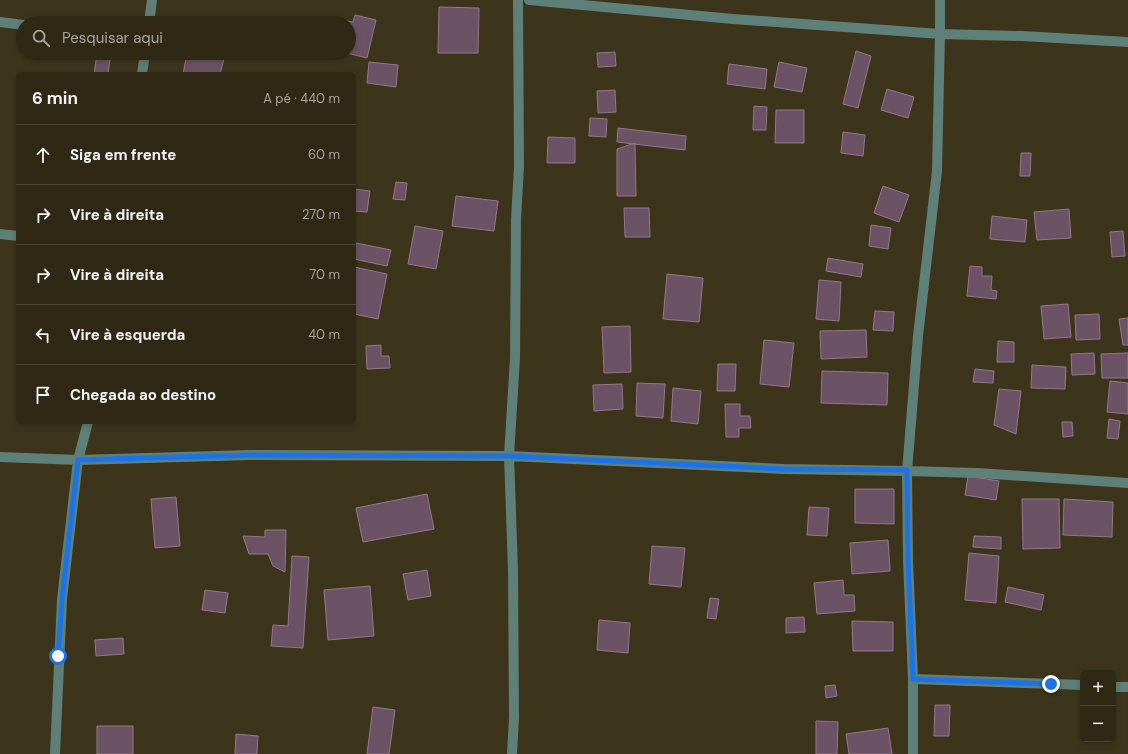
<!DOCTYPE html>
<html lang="pt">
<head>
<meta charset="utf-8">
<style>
  body { margin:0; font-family:"DM Sans",sans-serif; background:#3a3422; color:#f1f3f6 }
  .controls { position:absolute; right:12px; bottom:12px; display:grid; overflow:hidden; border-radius:6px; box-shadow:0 2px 6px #0003 }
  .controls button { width:36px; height:36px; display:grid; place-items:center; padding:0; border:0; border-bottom:1px solid #494434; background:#2e2814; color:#f1f3f6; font:20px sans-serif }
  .stop { position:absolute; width:12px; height:12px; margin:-9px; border:3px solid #1a73e8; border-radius:50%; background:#fff }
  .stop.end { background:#1a73e8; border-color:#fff; box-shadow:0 1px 4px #0008 }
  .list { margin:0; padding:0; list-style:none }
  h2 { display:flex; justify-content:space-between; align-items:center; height:52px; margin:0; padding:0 16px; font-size:17px }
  h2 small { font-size:13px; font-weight:400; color:#a7a6a0 }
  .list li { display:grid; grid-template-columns:26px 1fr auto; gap:12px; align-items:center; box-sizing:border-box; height:60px; padding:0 16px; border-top:1px solid #494434 }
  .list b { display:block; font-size:15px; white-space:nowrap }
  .list em { font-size:13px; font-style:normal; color:#a7a6a0 }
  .icon { flex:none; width:22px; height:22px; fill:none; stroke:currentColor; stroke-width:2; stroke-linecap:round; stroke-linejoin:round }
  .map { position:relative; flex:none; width:1128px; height:754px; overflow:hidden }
  .search { position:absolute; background:#2e2814; box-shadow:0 2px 6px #0003; left:16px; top:16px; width:340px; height:44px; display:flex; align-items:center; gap:10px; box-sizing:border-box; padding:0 14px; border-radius:22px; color:#a7a6a0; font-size:15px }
  .panel { position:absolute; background:#2e2814; box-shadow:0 2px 6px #0003; left:16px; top:72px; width:340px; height:352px; border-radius:6px }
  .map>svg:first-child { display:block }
</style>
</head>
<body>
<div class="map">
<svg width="1128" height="754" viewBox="0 0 1128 754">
  <rect width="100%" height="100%" fill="#3d351b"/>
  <!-- building -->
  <path fill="#6b5365" stroke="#92788b" d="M 439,7 L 479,8 L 478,53 L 438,53 Z
    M 355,15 L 376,20 L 367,58 L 347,53 L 349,53 L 349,23 L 340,23 L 341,20 L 353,22 Z
    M 856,51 L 871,56 L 858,108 L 843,104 Z
    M 615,52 L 616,66 L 598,67 L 597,53 Z
    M 97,53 L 111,53 L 108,74 L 94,74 Z
    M 187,53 L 213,53 L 212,56 L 224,59 L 220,74 L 183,74 Z
    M 369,62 L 398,65 L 396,87 L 367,83 Z
    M 779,62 L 807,68 L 802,92 L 774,87 Z
    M 729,64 L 767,69 L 765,89 L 727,84 Z
    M 887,89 L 914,97 L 908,118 L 881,110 Z
    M 615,90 L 616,112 L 598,113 L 597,91 Z
    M 754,106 L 767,107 L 766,130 L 753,130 Z
    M 776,110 L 804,110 L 804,143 L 775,143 Z
    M 590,118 L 607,119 L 606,137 L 589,136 Z
    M 618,128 L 686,136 L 685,150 L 617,142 Z
    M 843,132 L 865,135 L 863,156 L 841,153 Z
    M 548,137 L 575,138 L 575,163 L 547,163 Z
    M 635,143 L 636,196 L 617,196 L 617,149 Z
    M 1021,153 L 1031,153 L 1030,176 L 1020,176 Z
    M 396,182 L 407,183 L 405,200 L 393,199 Z
    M 883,186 L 909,195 L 899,222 L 874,213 Z
    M 354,189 L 370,191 L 367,212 L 354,211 Z
    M 456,196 L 498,201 L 494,231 L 452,226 Z
    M 624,208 L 649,208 L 650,237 L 625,237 Z
    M 1069,209 L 1071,238 L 1037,240 L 1034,212 Z
    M 992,216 L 1027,220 L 1025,242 L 990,239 Z
    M 871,225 L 891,228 L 888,249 L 869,246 Z
    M 415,226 L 443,231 L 436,269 L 408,264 Z
    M 1123,231 L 1125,256 L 1112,257 L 1110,232 Z
    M 356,243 L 391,250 L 387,266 L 354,259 Z
    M 828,258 L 863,264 L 861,277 L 826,271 Z
    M 970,266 L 982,267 L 982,276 L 992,276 L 991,290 L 997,291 L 996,299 L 967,296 Z
    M 354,267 L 387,274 L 378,319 L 354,314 Z
    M 667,274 L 703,278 L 699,322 L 663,319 Z
    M 819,280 L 841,282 L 839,321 L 816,319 Z
    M 1068,304 L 1071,337 L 1044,339 L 1041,306 Z
    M 875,311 L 894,312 L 893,331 L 873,330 Z
    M 1099,314 L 1100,339 L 1076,340 L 1075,315 Z
    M 1128,318 L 1128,345 L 1123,345 L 1119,319 Z
    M 630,326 L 631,372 L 604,373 L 602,327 Z
    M 866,330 L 867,357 L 821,359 L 820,331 Z
    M 764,340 L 794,343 L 789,387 L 760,384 Z
    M 998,341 L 1014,342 L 1014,362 L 997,362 Z
    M 381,345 L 381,356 L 389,356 L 390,368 L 367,369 L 366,346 Z
    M 1094,353 L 1095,374 L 1072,375 L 1071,354 Z
    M 1128,353 L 1128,378 L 1102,378 L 1101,354 Z
    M 718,364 L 736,364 L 735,391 L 717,391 Z
    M 1032,365 L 1066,367 L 1065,389 L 1031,388 Z
    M 975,369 L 994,371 L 993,383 L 973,382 Z
    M 822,371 L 888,373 L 887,405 L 821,403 Z
    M 1110,381 L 1128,383 L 1128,414 L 1107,412 Z
    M 637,383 L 665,384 L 663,418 L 636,416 Z
    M 622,384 L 623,409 L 594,411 L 593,385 Z
    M 673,388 L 701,391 L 698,424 L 671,421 Z
    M 999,389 L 1021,391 L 1016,434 L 994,425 Z
    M 725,404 L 740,404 L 740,416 L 750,416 L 751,428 L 739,428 L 739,437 L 726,437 Z
    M 1109,419 L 1120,421 L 1118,439 L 1107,438 Z
    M 1062,422 L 1072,422 L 1073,436 L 1063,437 Z
    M 968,476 L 999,481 L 996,500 L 965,495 Z
    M 855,489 L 894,489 L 894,524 L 855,523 Z
    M 427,494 L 434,529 L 363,542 L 356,508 Z
    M 176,497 L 180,546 L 155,548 L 151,499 Z
    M 1022,499 L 1059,499 L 1060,548 L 1023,549 Z
    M 1064,499 L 1113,502 L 1112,537 L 1063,535 Z
    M 809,507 L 829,508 L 827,536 L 807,535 Z
    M 265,530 L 286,530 L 285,572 L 273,566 L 268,554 L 249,554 L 243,536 L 265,537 Z
    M 974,536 L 1001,537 L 1001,549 L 973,547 Z
    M 888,540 L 890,571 L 852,574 L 850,543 Z
    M 652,546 L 685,548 L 681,587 L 649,584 Z
    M 969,553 L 999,556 L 996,603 L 965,600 Z
    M 292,556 L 309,557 L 303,648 L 271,646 L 273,625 L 288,626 Z
    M 427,570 L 431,596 L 408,600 L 403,574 Z
    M 843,580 L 844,595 L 854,595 L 855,611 L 817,614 L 814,583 Z
    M 370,586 L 374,636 L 328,640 L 324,590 Z
    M 1008,587 L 1044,595 L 1041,610 L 1005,602 Z
    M 205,590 L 228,593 L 225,613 L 202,610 Z
    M 710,598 L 719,599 L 716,619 L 707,618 Z
    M 804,617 L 805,632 L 786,633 L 786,618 Z
    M 599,620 L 630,623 L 628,653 L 597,650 Z
    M 852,621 L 893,622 L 893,651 L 853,651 Z
    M 123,638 L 124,654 L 96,656 L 95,640 Z
    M 835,685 L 837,696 L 826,698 L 825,686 Z
    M 935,705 L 950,705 L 949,736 L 934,736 Z
    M 373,707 L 395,710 L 389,754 L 367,754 Z
    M 816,721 L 838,722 L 837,754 L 816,754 Z
    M 97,726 L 133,726 L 133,754 L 97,754 Z
    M 888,728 L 892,754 L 849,754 L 846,734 Z
    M 236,734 L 258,736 L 257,754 L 235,754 Z"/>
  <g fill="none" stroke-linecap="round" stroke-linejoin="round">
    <!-- minor -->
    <path stroke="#5f7f79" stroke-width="10" d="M 529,0 L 733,19 L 940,34 L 1022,36 L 1128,42
      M 0,22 L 23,25
      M 149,23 L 152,0
      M 142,74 L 145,53
      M 0,234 L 18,236
      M 0,457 L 78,460 L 251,455 L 509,456 L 784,469 L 907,471 L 978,473 L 1128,483
      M 913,679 L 1083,685
      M 1113,687 L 1128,687
      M 55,754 L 62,599 L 78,460 L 88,422
      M 512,754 L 514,717 L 513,571 L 509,456 L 515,358 L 516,220 L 519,166 L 518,0
      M 913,754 L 913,679 L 908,560 L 907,471 L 918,336 L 937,171 L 940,34 L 940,0"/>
  </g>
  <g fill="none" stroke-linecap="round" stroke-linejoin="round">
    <!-- route -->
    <path stroke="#1a73e8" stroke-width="5" d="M 58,656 L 62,599 L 78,460 L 251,455 L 509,456 L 784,469 L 907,470 L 908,560 L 913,679 L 1051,684"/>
  </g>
</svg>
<div class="controls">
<button>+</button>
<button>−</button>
</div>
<div class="stop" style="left:58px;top:656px"></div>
<div class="stop end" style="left:1051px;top:684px"></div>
<div class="search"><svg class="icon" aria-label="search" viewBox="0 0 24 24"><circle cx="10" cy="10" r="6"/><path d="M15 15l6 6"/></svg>Pesquisar aqui</div>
<section class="panel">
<h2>6 min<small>A pé · 440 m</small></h2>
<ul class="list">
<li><svg class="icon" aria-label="ahead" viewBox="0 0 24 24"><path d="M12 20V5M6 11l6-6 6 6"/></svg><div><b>Siga em frente</b></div><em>60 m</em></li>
<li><svg class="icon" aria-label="right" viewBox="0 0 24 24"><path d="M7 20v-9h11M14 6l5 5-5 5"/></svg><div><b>Vire à direita</b></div><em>270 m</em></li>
<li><svg class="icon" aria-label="right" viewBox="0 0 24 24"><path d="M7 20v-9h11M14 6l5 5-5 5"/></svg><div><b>Vire à direita</b></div><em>70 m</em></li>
<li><svg class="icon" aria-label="left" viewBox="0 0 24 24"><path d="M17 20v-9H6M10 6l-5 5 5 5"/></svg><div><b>Vire à esquerda</b></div><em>40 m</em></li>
<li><svg class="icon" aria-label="arrive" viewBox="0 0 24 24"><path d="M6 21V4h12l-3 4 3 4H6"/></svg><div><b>Chegada ao destino</b></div></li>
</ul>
</section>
</div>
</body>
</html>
